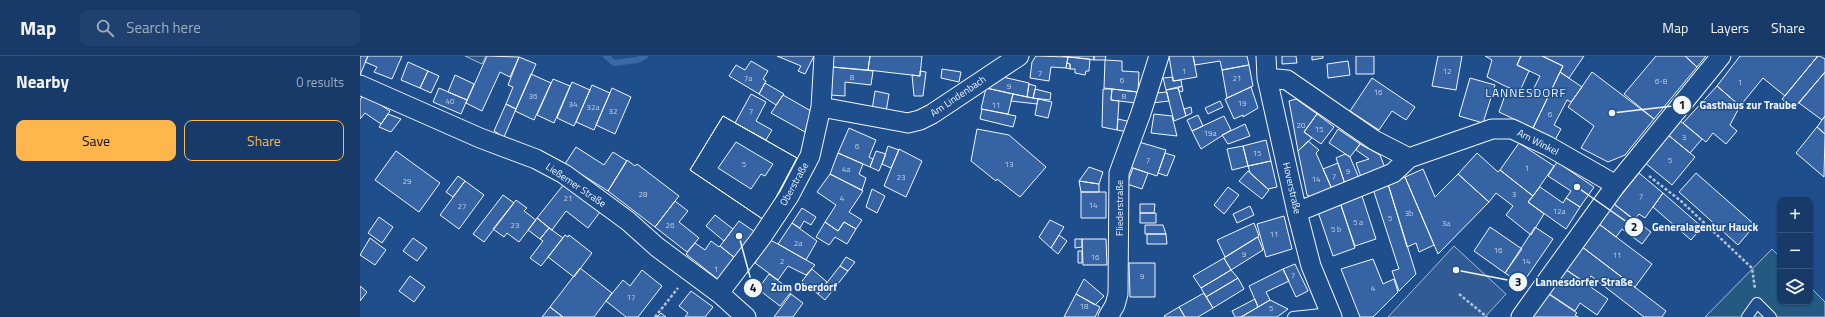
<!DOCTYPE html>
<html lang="en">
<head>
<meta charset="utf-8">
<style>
  body { margin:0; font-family:"Titillium Web",sans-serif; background:#20416f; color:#f1f3f6 }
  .controls { position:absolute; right:12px; bottom:12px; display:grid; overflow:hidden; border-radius:8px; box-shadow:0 1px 3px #0004 }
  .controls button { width:36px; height:36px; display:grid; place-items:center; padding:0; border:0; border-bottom:1px solid #36547d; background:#173a69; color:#f1f3f6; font:20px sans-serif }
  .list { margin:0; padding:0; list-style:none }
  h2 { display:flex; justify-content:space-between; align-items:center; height:52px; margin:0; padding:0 16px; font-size:17px }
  h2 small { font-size:13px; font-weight:400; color:#9eadc0 }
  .actions { display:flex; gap:8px; padding:12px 16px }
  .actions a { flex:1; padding:9px 0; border:1px solid #ffb74d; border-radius:8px; text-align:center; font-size:14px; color:#ffb74d }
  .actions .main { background:#ffb74d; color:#111 }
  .icon { flex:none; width:22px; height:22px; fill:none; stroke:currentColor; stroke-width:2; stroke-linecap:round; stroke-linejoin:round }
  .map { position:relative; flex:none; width:1465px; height:261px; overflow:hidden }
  header { display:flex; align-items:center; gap:24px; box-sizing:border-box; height:56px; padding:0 20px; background:#173a69; border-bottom:1px solid #36547d }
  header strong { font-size:19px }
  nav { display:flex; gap:22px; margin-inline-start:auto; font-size:14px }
  .search { width:280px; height:36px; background:#20416f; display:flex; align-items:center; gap:10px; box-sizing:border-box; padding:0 14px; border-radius:8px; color:#9eadc0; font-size:15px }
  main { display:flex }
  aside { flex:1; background:#173a69 }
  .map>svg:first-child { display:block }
</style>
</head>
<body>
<header>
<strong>Map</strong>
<div class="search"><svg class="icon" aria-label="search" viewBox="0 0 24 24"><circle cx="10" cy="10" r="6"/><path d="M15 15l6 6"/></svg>Search here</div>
<nav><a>Map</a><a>Layers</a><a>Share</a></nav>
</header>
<main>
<aside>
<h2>Nearby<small>0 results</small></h2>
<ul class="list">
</ul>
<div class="actions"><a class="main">Save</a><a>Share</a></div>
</aside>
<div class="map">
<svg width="1465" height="261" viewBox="0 0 1465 261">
  <rect width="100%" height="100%" fill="#1f4e8c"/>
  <!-- green -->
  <path fill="#245a82" stroke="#a8bbd7" d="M 105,0 L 126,0 L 122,8 Z
    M 1412,193 L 1420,201 L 1420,246 L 1450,246 L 1450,231 L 1465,246 L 1465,261 L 1345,261 Z"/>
  <!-- parking -->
  <path fill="#305b95" stroke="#a8bbd7" d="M 1094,190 L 1146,238 L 1125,261 L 1028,261 Z"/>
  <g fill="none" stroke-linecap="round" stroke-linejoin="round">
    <!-- stream -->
    <path stroke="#3b69a3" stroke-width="6" d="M 246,0 L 254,7 L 277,4 L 285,0"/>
  </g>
  <!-- building -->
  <path fill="#3563a3" stroke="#f2f6ff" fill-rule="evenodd" d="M 0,0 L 8,0 L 0,19 Z
    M 8,0 L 42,0 L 32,23 L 14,16 L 17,11 L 5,6 Z
    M 127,0 L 159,1 L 150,21 L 140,16 L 122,55 L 106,47 Z
    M 417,0 L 454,0 L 445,18 L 438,15 L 441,10 Z
    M 473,0 L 510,0 L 508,14 L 472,11 Z
    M 510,0 L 562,0 L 560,20 L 508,14 Z
    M 676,0 L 708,1 L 706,12 L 691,11 L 689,25 L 670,22 L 672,6 Z
    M 702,0 L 734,0 L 734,4 Z
    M 734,0 L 746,0 L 745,4 L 734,4 Z
    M 809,0 L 833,0 L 837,21 L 813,25 Z
    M 833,0 L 887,0 L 889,9 L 862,14 L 860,5 L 835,9 Z
    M 922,0 L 936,0 L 937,7 L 922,8 Z
    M 952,0 L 963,0 L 963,2 L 952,4 Z
    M 996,0 L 1014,0 L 1014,18 L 996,18 Z
    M 1078,0 L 1102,0 L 1096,34 L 1072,30 Z
    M 1125,0 L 1161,0 L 1157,9 L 1169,15 L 1159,37 L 1127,21 L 1132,4 Z
    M 1161,0 L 1182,0 L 1203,10 L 1173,72 L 1139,56 L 1148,31 L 1169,42 L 1180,20 L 1157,9 Z
    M 1182,0 L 1224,0 L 1209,22 L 1200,16 L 1203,10 Z
    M 1296,0 L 1325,0 L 1337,11 L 1294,63 L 1264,38 Z
    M 1325,0 L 1346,0 L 1337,11 Z
    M 1380,0 L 1456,0 L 1457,1 L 1425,40 L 1403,22 L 1380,50 L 1357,30 Z
    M 1460,0 L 1465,3 L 1465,16 L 1434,52 L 1422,43 L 1457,1 Z
    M 159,1 L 176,8 L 156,53 L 146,48 L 153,31 L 148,29 Z
    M 708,1 L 730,3 L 729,15 L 726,15 L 725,19 L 715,17 L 715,13 L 710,13 L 710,8 L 707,7 Z
    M 745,4 L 762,5 L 762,15 L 779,16 L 778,36 L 744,32 Z
    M 391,5 L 408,15 L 403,23 L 406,25 L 399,38 L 369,20 L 376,9 L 385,14 Z
    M 988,5 L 990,19 L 968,22 L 967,8 Z
    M 48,6 L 68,15 L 60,32 L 41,24 Z
    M 707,7 L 710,8 L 710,13 L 706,12 Z
    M 889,9 L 893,30 L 867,42 L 862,14 Z
    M 472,11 L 513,15 L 511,29 L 485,26 L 485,40 L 470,39 Z
    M 582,13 L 601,16 L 599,26 L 581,22 Z
    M 68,15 L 79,20 L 71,37 L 60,32 Z
    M 560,15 L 566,16 L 563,40 L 554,40 L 552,19 L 560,20 Z
    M 1200,16 L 1222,31 L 1211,46 L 1207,44 L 1194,69 L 1201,73 L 1195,84 L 1173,72 Z
    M 1232,16 L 1294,63 L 1265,99 L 1248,106 L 1221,92 L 1234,70 L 1208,51 Z
    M 1465,16 L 1465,60 L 1462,64 L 1439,47 Z
    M 171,18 L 191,27 L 174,64 L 155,55 Z
    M 95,19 L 114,28 L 107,44 L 88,36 Z
    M 643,21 L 669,27 L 667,41 L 626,32 Z
    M 813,21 L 813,25 L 821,24 L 822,30 L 806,34 L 803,22 Z
    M 1012,22 L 1055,51 L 1046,64 L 1032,55 L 1019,74 L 990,55 Z
    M 1110,22 L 1135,29 L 1123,67 L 1099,60 Z
    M 193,23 L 210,30 L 194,67 L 177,59 Z
    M 212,26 L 230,34 L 214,70 L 197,62 Z
    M 405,27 L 424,38 L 416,49 L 399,38 Z
    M 669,28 L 676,30 L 673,42 L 667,41 Z
    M 232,29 L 250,37 L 234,74 L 216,66 Z
    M 822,30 L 823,35 L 820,36 L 818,32 Z
    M 1357,30 L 1380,50 L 1370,69 L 1377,75 L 1366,88 L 1353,77 L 1346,86 L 1323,67 Z
    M 891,31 L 898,52 L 883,61 L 883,59 L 874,63 L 865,43 Z
    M 79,32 L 107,44 L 101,58 L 73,46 Z
    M 252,32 L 271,41 L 255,78 L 236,69 Z
    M 626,32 L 653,38 L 648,58 L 621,53 Z
    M 818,32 L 826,60 L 814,65 L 806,34 Z
    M 675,33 L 691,37 L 690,44 L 673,42 Z
    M 743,33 L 752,33 L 751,44 L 759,45 L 757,74 L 742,71 Z
    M 752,33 L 777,36 L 776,47 L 751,44 Z
    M 515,35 L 529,38 L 526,56 L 512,54 Z
    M 807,36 L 809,45 L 792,47 L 796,37 Z
    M 4,38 L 30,55 L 21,68 L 5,57 L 0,63 L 0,44 Z
    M 391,38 L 406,46 L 396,65 L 412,74 L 406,84 L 375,67 Z
    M 653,38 L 678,43 L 677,48 L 651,45 Z
    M 423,39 L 451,55 L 445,76 L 411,57 Z
    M 678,43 L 692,46 L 688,62 L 675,59 Z
    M 936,43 L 957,58 L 944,76 L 952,82 L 938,95 L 929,45 Z
    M 860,45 L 863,51 L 848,58 L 845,52 Z
    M 146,48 L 156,53 L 144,81 L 134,75 Z
    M 831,51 L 832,57 L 826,60 L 824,53 Z
    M 622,53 L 656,60 L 653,71 L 620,63 Z
    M 28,58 L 41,63 L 31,76 L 19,71 Z
    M 794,58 L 812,60 L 817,80 L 791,77 Z
    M 957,58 L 974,71 L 961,88 L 944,76 Z
    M 838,59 L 843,70 L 832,75 L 827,64 Z
    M 363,60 L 437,102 L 404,164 L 330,114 ZM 376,86 L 413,108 L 405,120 L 401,118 L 391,133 L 358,112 Z
    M 363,60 L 437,102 L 404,164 L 330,114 Z
    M 864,60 L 871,74 L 841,93 L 832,75 Z
    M 1465,60 L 1465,78 L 1457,71 Z
    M 758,63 L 771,66 L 768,76 L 757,74 Z
    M 1319,64 L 1342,83 L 1330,97 L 1307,78 Z
    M 885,68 L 890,80 L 868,88 L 862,79 Z
    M 1457,71 L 1465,78 L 1464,121 L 1436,97 Z
    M 489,72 L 516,84 L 509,101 L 513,103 L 510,111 L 478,97 Z
    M 617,73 L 649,79 L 686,111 L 660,141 L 637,123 L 636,125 L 611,105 Z
    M 978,73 L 1000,88 L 990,101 L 969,87 Z
    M 1307,78 L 1335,101 L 1312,129 L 1284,106 Z
    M 906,84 L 911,105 L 888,110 L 883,90 Z
    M 948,85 L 959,94 L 956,97 L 972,133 L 953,142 L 947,139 L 938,95 Z
    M 779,86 L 806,94 L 797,120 L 770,111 Z
    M 1159,87 L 1194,110 L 1173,140 L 1140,114 Z
    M 1000,88 L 1020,99 L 1025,112 L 1001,121 L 996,107 L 1009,103 L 996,94 Z
    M 528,90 L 539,94 L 531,112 L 522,108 Z
    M 883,90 L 888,110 L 872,114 L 867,93 Z
    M 216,91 L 244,109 L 253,96 L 267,105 L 248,135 L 205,108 Z
    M 539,93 L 562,105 L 546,141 L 524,130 Z
    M 36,95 L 80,127 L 59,156 L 15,124 Z
    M 516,95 L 526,98 L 519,115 L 510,111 Z
    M 478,97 L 503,108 L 499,118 L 506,122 L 502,134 L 470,118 Z
    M 805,97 L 815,100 L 807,120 L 798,117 Z
    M 1117,97 L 1138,116 L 1140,114 L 1173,140 L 1168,146 L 1184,158 L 1171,179 L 1146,159 L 1153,150 L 1136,137 L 1129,146 L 1098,118 Z
    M 985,98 L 990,101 L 999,122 L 985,128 L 976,102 Z
    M 267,104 L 275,110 L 277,108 L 319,140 L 295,171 L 248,135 Z
    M 911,105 L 917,131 L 908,133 L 890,117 L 888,110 Z
    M 1197,106 L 1234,131 L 1220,151 L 1206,142 L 1211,135 L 1188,120 Z
    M 978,107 L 985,128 L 972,133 L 963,113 Z
    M 729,111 L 743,116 L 739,128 L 719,125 Z
    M 773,112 L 788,117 L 782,133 L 767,128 Z
    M 1063,113 L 1075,141 L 1098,118 L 1129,146 L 1078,198 L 1045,121 Z
    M 888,115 L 909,134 L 902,143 L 879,125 Z
    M 1279,117 L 1303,137 L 1285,162 L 1279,158 L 1274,164 L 1254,148 Z
    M 1336,117 L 1395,169 L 1378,189 L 1319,136 Z
    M 470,118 L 503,135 L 489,156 L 502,164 L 496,173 L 484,166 L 478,175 L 465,166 L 476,149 L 457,136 Z
    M 98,120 L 105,125 L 93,141 L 86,136 Z
    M 1045,121 L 1074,189 L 1059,196 L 1056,187 L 1047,191 L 1028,128 Z
    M 105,125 L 124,139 L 99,173 L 80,159 Z
    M 719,125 L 739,128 L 739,136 L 721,136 Z
    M 204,128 L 240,156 L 228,172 L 206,155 L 192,174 L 177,162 Z
    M 1028,128 L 1056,218 L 1039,235 L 1032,215 L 1039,213 L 1013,133 Z
    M 868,131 L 879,139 L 864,158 L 854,149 Z
    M 1180,131 L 1203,147 L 1206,142 L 1220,151 L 1206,173 L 1168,146 Z
    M 512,133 L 525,140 L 517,157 L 506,151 Z
    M 721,136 L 746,136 L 746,162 L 721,162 Z
    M 1303,137 L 1342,171 L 1331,184 L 1293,151 Z
    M 143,139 L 154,147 L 124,186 L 113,178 Z
    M 1002,140 L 1016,183 L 995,190 L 980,147 Z
    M 156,144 L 167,152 L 164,155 L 176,164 L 159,186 L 147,177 L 144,181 L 133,173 Z
    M 315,145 L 328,155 L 319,166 L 339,182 L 327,196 L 295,171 Z
    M 780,148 L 795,148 L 794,157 L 780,157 Z
    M 1254,148 L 1291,176 L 1282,188 L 1262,173 L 1256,181 L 1239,168 Z
    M 981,149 L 995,192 L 973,200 L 958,156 Z
    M 890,150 L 894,159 L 877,167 L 873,158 Z
    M 442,152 L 456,161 L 451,169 L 444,165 L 440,172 L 432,167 Z
    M 780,157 L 796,157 L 796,167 L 780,167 Z
    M 355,159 L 373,173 L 364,185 L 346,170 Z
    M 924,160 L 932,193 L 906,201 L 897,168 Z
    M 19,161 L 33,171 L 22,187 L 8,177 Z
    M 177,162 L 189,172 L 180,183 L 168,174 Z
    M 690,164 L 704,171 L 691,192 L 679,181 Z
    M 379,165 L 395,176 L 375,202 L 360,190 Z
    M 465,166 L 478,175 L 484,166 L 496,173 L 487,188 L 475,181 L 469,189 L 456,181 Z
    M 432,167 L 457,185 L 446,204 L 418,188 Z
    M 894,167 L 899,180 L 865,201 L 857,184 Z
    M 1239,168 L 1292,208 L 1275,231 L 1221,190 Z
    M 785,169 L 803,169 L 806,178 L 785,178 Z
    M 1130,171 L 1162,193 L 1145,217 L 1114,195 Z
    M 1175,171 L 1193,183 L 1162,228 L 1145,217 Z
    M 189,172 L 203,182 L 181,210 L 170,202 L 183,185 L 180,183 Z
    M 787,178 L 806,178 L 807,188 L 787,188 Z
    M 205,179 L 208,181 L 209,179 L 232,197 L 214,221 L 188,201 Z
    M 699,179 L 707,185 L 698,198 L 691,192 Z
    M 898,181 L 903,194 L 871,214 L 864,202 Z
    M 10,182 L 26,194 L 15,209 L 0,199 Z
    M 53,182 L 67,192 L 57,205 L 43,195 Z
    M 715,183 L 722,183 L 722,191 L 715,192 Z
    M 722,183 L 746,183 L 747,209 L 723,209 Z
    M 410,184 L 418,188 L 455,209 L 446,219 L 428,210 L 418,224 L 395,207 Z
    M 351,185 L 359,191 L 360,190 L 375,202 L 359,224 L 326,198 L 335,187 L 345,194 Z
    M 1221,190 L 1306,255 L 1302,261 L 1284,261 L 1231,220 L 1226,227 L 1205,213 Z
    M 718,195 L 722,195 L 722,207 L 718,207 Z
    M 486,201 L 495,206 L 488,215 L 480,210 Z
    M 864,202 L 871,214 L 841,232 L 833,220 Z
    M 1013,203 L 1023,228 L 1034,223 L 1038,236 L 1013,261 L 1000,261 L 981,213 Z
    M 769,207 L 795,207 L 795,241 L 770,241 Z
    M 935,208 L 948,235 L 936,241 L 923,213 Z
    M 480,210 L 488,215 L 465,244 L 458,238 Z
    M 220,212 L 252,237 L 234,261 L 203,261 L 190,251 Z
    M 452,213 L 467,226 L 458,238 L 442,225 Z
    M 923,213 L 929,225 L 906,236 L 910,244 L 898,251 L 889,230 Z
    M 1205,213 L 1248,243 L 1237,259 L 1220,247 L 1215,255 L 1188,237 Z
    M 282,214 L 302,230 L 278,261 L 266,261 L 246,245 L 263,224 L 270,230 Z
    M 871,214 L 878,222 L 846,241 L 841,232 Z
    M 409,218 L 432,235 L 420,250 L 398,233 Z
    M 50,220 L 65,231 L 54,246 L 39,235 Z
    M 878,222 L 884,233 L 853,252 L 846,241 Z
    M 724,223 L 744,240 L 735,249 L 716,238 Z
    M 0,230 L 7,236 L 0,245 Z
    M 331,235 L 353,251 L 345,261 L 325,261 L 328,257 L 319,250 Z
    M 844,237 L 853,252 L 838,261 L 825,261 L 819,251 Z
    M 1187,237 L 1217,257 L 1215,259 L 1218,261 L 1172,261 Z
    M 431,238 L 443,247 L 433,261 L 414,261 Z
    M 716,238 L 740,251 L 735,261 L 704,261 Z
    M 895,243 L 898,251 L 881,261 L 875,261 L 872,255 Z
    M 910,244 L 928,253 L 917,261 L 881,261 Z
    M 190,251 L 203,261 L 182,261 Z
    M 819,251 L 825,261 L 805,261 L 804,260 Z
    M 301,257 L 306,261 L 297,261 Z"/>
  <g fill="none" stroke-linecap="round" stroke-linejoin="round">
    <defs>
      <path id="lane" d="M 933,261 L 971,257
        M 1387,261 L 1397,247 L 1411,261"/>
      <path id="street" d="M 906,0 L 907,22 L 937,156 L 951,210 L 972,261
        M 907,22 L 927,24 L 1014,84 L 1049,102 L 1132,73 L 1152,73 L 1188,90 L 1256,129
        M 0,29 L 120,82 L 176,103 L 204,118 L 268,165 L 297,191 L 359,237 L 386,261
        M 461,51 L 548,67 L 560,64 L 572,58 L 659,0
        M 937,156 L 1033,117 L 1049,102
        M 359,237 L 401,182 L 429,140 L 450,100 L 461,51 L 464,0
        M 748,261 L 755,249 L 758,238 L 759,117 L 781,57 L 799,0
        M 1161,261 L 1256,129 L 1361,0"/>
    </defs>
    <!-- lane casing -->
    <use href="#lane" stroke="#f2f6ff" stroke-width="12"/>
    <!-- street casing -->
    <use href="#street" stroke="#f2f6ff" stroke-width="21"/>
    <!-- path -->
    <path stroke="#b3c4dc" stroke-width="2.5" stroke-dasharray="3 2" stroke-linecap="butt" d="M 1289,120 L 1321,145 L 1392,212 L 1395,233
      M 1099,238 L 1127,261
      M 295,261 L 318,232"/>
    <!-- lane -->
    <use href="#lane" stroke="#1f4e8c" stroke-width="10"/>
    <!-- street -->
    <use href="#street" stroke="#1f4e8c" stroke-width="19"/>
  </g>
  <g text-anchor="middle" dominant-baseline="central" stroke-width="3" stroke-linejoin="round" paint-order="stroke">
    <!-- number labels -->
    <g font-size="8" fill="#c3d1e8">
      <text x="824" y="15">1</text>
      <text x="1087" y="15">12</text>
      <text x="680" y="17">7</text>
      <text x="492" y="21">8</text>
      <text x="388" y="22">7a</text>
      <text x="877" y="22">21</text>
      <text x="762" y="24">6</text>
      <text x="1301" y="25">6-8</text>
      <text x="1380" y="26">1</text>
      <text x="649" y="30">9</text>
      <text x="1018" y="36">16</text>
      <text x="173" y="40">36</text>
      <text x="764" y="40">8</text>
      <text x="90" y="45">40</text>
      <text x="882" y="47">19</text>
      <text x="213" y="48">34</text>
      <text x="636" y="49">11</text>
      <text x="233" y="51">32a</text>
      <text x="253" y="55">32</text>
      <text x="391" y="55">7</text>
      <text x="1190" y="58">6</text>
      <text x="941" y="69">20</text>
      <text x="959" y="73">15</text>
      <text x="850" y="77">19a</text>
      <text x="1324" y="81">3</text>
      <text x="497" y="90">6</text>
      <text x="897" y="97">15</text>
      <text x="788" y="104">7</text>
      <text x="1310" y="104">5</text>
      <text x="384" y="108">5</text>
      <text x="649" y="108">13</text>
      <text x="1167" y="112">1</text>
      <text x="486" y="113">4a</text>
      <text x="988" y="115">9</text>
      <text x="974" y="120">7</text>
      <text x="541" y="121">23</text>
      <text x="956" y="123">14</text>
      <text x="47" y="125">29</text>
      <text x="283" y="138">28</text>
      <text x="1154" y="138">3</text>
      <text x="1281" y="140">7</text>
      <text x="208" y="142">21</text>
      <text x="482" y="142">4</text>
      <text x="733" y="149">14</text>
      <text x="102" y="150">27</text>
      <text x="1199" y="155">12a</text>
      <text x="1049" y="157">3b</text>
      <text x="1030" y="162">5</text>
      <text x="998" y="166">5 a</text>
      <text x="1086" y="167">3a</text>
      <text x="155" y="169">23</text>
      <text x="310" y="169">26</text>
      <text x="976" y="173">5 b</text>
      <text x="914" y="178">11</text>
      <text x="438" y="187">2a</text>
      <text x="1138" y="194">16</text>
      <text x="884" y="198">9</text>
      <text x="1257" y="199">11</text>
      <text x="735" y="201">16</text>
      <text x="422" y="205">2</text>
      <text x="1166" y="205">14</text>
      <text x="356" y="213">1</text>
      <text x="933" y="219">7</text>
      <text x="782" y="220">9</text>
      <text x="1013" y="232">4</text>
      <text x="271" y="241">17</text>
      <text x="724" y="250">18</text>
      <text x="911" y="252">5</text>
    </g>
    <!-- street labels -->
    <g font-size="10" fill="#f2f6ff" stroke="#1f4e8c">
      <text transform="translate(598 40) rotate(-34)">Am Lindenbach</text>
      <text transform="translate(1178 86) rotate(27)">Am Winkel</text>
      <text transform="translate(434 128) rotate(-61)">Oberstraße</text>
      <text transform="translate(216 129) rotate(34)">Ließemer Straße</text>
      <text transform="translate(932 132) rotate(77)">Hoverstraße</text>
      <text transform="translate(759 152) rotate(-90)">Fliederstraße</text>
    </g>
    <!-- quarter labels -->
    <g font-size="12" letter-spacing="1" fill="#f2f6ff" stroke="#1f4e8c">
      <text x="1166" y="36">LANNESDORF</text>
    </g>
  </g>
  <!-- callouts -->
  <path fill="none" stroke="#f2f6ff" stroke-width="1.5" d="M1252 57L1322 49M1217 131L1274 171M1096 214L1158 226M379 180L393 232"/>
  <g fill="#f2f6ff" stroke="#1f4e8c" stroke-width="1.5">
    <circle cx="1252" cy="57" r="4"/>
    <circle cx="1217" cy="131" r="4"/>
    <circle cx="1096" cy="214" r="4"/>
    <circle cx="379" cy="180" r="4"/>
    <circle cx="1322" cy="49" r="10"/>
    <circle cx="1274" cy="171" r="10"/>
    <circle cx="1158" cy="226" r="10"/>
    <circle cx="393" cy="232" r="10"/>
  </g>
  <g font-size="12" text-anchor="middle" font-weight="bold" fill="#111">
    <text x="1322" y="53">1</text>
    <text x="1274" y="175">2</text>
    <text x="1158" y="230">3</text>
    <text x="393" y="236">4</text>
  </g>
  <g font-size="11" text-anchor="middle" font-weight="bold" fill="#f2f6ff" stroke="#1f4e8c" stroke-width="3" stroke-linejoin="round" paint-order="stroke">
    <text x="1388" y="53">Gasthaus zur Traube</text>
    <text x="1345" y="175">Generalagentur Hauck</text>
    <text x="1224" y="230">Lannesdorfer Straße</text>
    <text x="444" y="235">Zum Oberdorf</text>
  </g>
</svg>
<div class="controls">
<button>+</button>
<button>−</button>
<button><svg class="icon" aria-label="layers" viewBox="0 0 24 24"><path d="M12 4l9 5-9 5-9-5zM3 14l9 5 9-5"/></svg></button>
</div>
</div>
</main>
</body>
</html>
